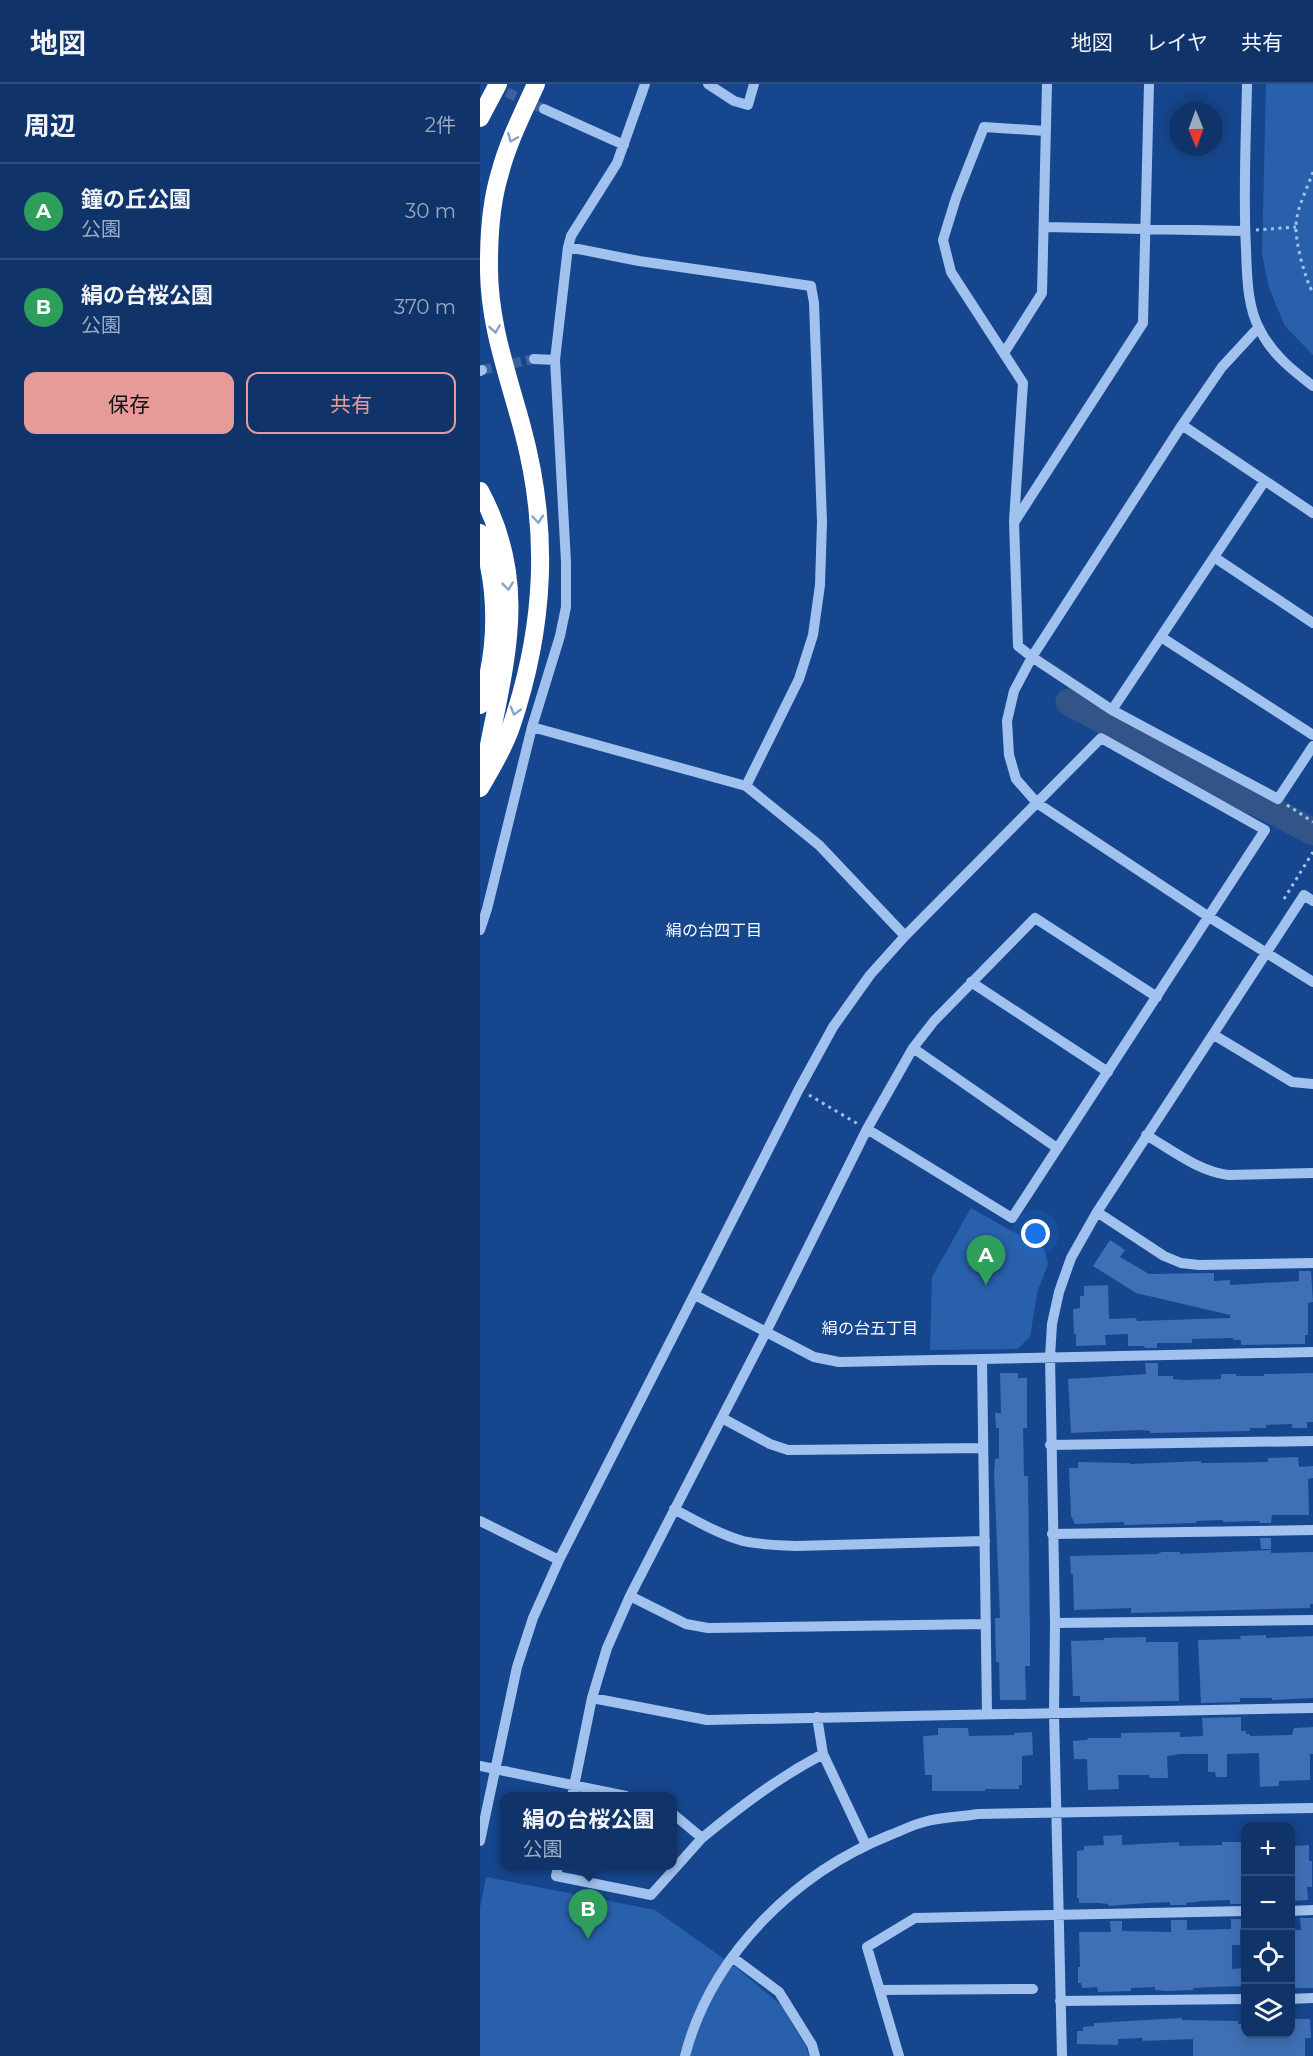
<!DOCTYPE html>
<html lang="ja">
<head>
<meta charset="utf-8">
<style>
  body { margin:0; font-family:Montserrat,"Noto Sans JP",sans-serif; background:#1e3f72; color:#f1f3f6 }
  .controls { position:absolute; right:18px; bottom:18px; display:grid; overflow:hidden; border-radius:12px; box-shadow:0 3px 15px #0003 }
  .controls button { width:54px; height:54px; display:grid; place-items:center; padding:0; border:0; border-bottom:2px solid #304f7e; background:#10346a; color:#f1f3f6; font:30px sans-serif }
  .compass { position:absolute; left:689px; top:18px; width:54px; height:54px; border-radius:50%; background:#10346a; box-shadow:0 3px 15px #0003; rotate:179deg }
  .you { position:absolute; left:556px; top:1150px; width:21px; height:21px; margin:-15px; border:4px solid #fff; border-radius:50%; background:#1a73e8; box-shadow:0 0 0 9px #1a73e833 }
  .badge { display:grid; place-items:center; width:39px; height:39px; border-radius:50%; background:#e69b98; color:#fff; font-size:20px; font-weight:700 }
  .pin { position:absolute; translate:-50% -50px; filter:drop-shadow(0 2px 3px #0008) }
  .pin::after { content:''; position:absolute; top:32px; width:21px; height:18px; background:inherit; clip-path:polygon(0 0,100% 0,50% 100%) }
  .popup { position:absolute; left:20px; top:1708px; width:177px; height:78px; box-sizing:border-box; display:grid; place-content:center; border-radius:12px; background:#10346a; filter:drop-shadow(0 2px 4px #0005); font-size:20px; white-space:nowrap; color:#9caac1 }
  .popup b { font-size:22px; color:#f1f3f6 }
  .popup::after { content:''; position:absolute; left:50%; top:100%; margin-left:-12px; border:12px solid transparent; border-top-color:#10346a }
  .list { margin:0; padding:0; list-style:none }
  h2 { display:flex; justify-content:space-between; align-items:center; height:78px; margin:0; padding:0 24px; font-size:26px }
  h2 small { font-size:20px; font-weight:400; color:#9caac1 }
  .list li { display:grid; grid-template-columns:39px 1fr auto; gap:18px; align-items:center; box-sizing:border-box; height:96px; padding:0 24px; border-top:2px solid #304f7e }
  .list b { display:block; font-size:22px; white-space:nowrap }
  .list p { margin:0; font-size:20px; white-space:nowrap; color:#9caac1 }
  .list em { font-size:20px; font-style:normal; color:#9caac1 }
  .actions { display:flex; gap:12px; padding:18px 24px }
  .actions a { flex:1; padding:14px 0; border:2px solid #e69b98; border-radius:12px; text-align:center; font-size:21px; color:#e69b98 }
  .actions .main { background:#e69b98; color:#111 }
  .icon { flex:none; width:33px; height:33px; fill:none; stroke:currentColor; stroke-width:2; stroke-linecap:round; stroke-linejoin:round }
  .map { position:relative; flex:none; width:833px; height:1972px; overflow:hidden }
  header { display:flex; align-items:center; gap:36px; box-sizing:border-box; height:84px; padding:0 30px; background:#10346a; border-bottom:2px solid #304f7e }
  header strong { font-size:28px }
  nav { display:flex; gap:33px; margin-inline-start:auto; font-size:21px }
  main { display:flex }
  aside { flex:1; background:#10346a }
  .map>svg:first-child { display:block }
</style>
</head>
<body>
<header>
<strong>地図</strong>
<nav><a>地図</a><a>レイヤ</a><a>共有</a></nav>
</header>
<main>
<aside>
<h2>周辺<small>2件</small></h2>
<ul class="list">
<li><span class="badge" style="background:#2e9e5b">A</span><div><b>鐘の丘公園</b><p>公園</p></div><em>30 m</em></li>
<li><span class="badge" style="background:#2e9e5b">B</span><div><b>絹の台桜公園</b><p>公園</p></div><em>370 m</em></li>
</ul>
<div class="actions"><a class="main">保存</a><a>共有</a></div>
</aside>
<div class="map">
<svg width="833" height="1972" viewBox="0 0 833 1972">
  <rect width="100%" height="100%" fill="#16468d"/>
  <!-- green -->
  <path fill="#2960ac" d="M 786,0 L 833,0 L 833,271 L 805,242 L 789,204 L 782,170 Z
    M 491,1124 L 564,1165 L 568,1180 L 557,1209 L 550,1253 L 537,1265 L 450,1266 L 452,1193 Z
    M 6,1793 L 175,1826 L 257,1884 L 301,1921 L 326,1963 L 329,1972 L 0,1972 L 0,1824 Z"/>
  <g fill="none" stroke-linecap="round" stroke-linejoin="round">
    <!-- river -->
    <path stroke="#315589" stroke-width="27" d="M 589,618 L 652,652 L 714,690 L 790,725 L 833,748"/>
  </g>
  <!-- building -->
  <path fill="#3f70b6" d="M 630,1156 L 645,1166 L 640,1173 L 669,1190 L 734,1189 L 734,1197 L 750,1196 L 750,1201 L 819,1197 L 819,1187 L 831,1187 L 833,1218 L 828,1219 L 828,1251 L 825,1251 L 825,1260 L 761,1261 L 761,1256 L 753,1256 L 753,1254 L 712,1255 L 712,1259 L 677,1259 L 677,1264 L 665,1264 L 664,1262 L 648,1262 L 648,1250 L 625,1251 L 626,1261 L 596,1262 L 596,1250 L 594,1250 L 593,1225 L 600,1224 L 600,1212 L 604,1212 L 604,1202 L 628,1201 L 629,1235 L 656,1234 L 657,1237 L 750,1234 L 750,1231 L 656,1209 L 613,1182 Z
    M 665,1279 L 678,1279 L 678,1292 L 693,1292 L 693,1295 L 704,1296 L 741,1295 L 741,1290 L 756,1290 L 756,1292 L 784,1292 L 784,1290 L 833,1289 L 833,1338 L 827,1338 L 827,1344 L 812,1344 L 812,1340 L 786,1341 L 786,1344 L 770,1344 L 770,1347 L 670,1349 L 670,1347 L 659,1346 L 591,1349 L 588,1295 L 666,1290 Z
    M 520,1289 L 538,1289 L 538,1294 L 547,1294 L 547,1344 L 543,1344 L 544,1392 L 548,1392 L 550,1552 L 550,1582 L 545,1582 L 546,1616 L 520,1616 L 519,1578 L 516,1578 L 515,1534 L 520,1534 L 514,1388 L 515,1375 L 519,1374 L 519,1344 L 516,1344 L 515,1329 L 521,1329 Z
    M 818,1373 L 819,1383 L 833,1382 L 833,1394 L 828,1395 L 829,1431 L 792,1431 L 791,1439 L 780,1439 L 779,1437 L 743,1438 L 743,1436 L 716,1437 L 717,1439 L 644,1441 L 644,1438 L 595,1440 L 591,1432 L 589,1384 L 598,1384 L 598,1378 L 650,1379 L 650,1380 L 721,1377 L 721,1379 L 788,1378 L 788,1374 Z
    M 780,1454 L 791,1454 L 791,1465 L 781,1465 Z
    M 791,1466 L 791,1469 L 833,1468 L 833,1520 L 830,1520 L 830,1524 L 651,1529 L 651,1524 L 594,1526 L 593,1490 L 591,1490 L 590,1472 L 677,1470 L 682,1468 L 700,1468 L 700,1470 Z
    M 786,1551 L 786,1554 L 833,1552 L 833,1614 L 792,1616 L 792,1614 L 760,1614 L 760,1618 L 721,1619 L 718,1556 L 761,1555 L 760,1552 Z
    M 666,1553 L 666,1558 L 698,1558 L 699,1617 L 600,1618 L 600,1612 L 593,1612 L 591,1557 L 624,1556 L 624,1554 Z
    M 761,1633 L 761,1647 L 766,1647 L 766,1650 L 770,1650 L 770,1652 L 812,1651 L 814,1644 L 833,1643 L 833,1670 L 830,1670 L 830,1696 L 799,1697 L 799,1702 L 780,1703 L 779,1669 L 747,1670 L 747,1693 L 736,1693 L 735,1688 L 728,1688 L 728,1670 L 700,1670 L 687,1672 L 688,1694 L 670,1694 L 669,1691 L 638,1691 L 639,1705 L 608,1706 L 607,1675 L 594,1675 L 593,1657 L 607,1656 L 608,1654 L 641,1654 L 641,1649 L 700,1648 L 700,1653 L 723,1652 L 722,1634 Z
    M 458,1644 L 488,1644 L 489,1652 L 534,1651 L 534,1649 L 552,1648 L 553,1671 L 542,1672 L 542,1701 L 539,1701 L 539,1705 L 505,1705 L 505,1707 L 452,1707 L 452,1691 L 445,1691 L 443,1652 L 458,1651 Z
    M 642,1751 L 642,1761 L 699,1758 L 699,1762 L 742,1761 L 742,1758 L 761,1758 L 762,1792 L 765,1794 L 765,1820 L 750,1820 L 750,1816 L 723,1817 L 706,1819 L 706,1821 L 690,1821 L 690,1818 L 668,1819 L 629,1822 L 628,1820 L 618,1819 L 599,1819 L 599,1814 L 597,1814 L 597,1767 L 604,1766 L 604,1762 L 624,1761 L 623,1752 Z
    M 829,1761 L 829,1777 L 832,1777 L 832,1803 L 827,1803 L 828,1816 L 810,1817 L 810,1762 Z
    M 820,1834 L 833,1834 L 833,1904 L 810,1904 L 810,1846 L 821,1846 Z
    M 751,1835 L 765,1835 L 765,1845 L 760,1845 L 760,1861 L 752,1861 L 752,1885 L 765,1884 L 765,1902 L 733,1903 L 713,1904 L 713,1906 L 688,1907 L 675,1906 L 675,1903 L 651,1904 L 651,1907 L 618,1908 L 617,1903 L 602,1904 L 601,1899 L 598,1899 L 598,1883 L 600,1883 L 599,1848 L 631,1848 L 630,1837 L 642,1837 L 642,1847 L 691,1848 L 691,1836 L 707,1836 L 707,1846 L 751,1845 Z
    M 702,1934 L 702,1936 L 758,1937 L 758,1940 L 765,1940 L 765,1950 L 810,1950 L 810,1937 L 815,1937 L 815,1935 L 830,1935 L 831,1954 L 825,1954 L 825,1972 L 713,1972 L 713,1955 L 663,1957 L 662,1954 L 638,1955 L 638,1961 L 597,1960 L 597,1947 L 603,1947 L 603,1943 L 614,1942 L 614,1939 Z"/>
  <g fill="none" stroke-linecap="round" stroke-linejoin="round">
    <!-- minor-tunnel -->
    <path stroke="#39629e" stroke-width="10" stroke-dasharray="10 5" stroke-linecap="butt" d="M 13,2 L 64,25
      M 2,286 L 54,275"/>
    <!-- path -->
    <path stroke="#a1c2ef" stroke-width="3" stroke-dasharray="3 4.5" stroke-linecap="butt" d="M 833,88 C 827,105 817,123 816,141 C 815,158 825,195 833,209
      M 776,146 L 816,143
      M 807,721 L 833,738
      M 804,815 L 833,768
      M 329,1011 L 378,1040"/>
    <!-- minor -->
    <path stroke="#a1c2ef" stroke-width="10" d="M 228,0 L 254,17 L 268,21 L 274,0
      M 767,0 C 766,55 763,110 766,165 C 767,191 767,223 780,246 C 792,270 812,286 833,302
      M 64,25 L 144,61
      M 566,47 L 504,43 L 476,114 L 463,156 L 471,188 L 543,299 L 534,437 L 538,562 L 552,573 L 632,626 L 798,715 L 833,662
      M 564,143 L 765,147
      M 88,163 L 159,177 L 331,202 L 334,219 L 342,438 L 340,501 L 333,551 L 319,595 L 266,702
      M 778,244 L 742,283 L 702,341 L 552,573 L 534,607 L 527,637 L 529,671 L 536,695 L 557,719 L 729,833 L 833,898
      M 524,269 L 562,209 L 567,0
      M 54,275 L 75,276
      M 0,287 L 2,286
      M 702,341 L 833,429
      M 535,437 L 663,239 L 669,0
      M 734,473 L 833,539
      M 681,553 L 833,651
      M 632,626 L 784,398
      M 52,643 L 266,702 L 339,761 L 425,852
      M 0,846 L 7,825 L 52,643 L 80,552 L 86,523 L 86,478 L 75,276 L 88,163 L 91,152 L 137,79 L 165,0
      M 491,898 L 628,988
      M 734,951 L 812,998 L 833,1000
      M 433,964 L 577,1064
      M 666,1051 C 692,1066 718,1087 748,1091 L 833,1089
      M 617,1128 L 684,1172 L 701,1179 L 719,1181 L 833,1179
      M 215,1211 L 334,1273 L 359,1278 L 833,1268
      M 502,1275 L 507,1630
      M 242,1334 L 290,1360 L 308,1366 L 503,1364
      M 570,1361 L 833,1357
      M 194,1425 C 216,1437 239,1450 263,1457 C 280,1461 298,1461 315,1462 L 505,1457
      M 0,1437 L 79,1476
      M 572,1450 L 833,1446
      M 150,1512 L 206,1540 L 228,1544 L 506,1540
      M 575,1539 L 833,1536
      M 112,1614 L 227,1636 L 833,1624
      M 337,1633 L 343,1670 L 386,1761
      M 0,1682 L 146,1712
      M 92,1712 L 112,1614 L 127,1564 L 150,1512 L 286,1248 L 387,1045 L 433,964 L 454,937 L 555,834 L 677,913
      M 192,1729 L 222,1754 C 262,1721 298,1694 343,1670
      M 0,1757 L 37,1583 L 53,1534 L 79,1476 L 319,1005 L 353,943 L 390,891 L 425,852 L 621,654 L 785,746 L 532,1134 L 387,1045
      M 78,1782 L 76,1792 L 171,1811 L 222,1754
      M 810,1827 L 833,1826
      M 252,1873 L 299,1908 L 332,1961 L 335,1972
      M 400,1906 L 553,1905
      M 810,1915 L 833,1914
      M 580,1917 L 766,1915
      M 205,1972 C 231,1871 315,1789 410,1751 C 421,1747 432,1741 444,1738 C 461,1733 481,1733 498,1730 L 833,1724
      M 419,1972 L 387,1863 L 435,1834 L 766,1827
      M 582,1972 L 574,1629 L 575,1539 L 570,1273 L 572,1240 L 579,1208 L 591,1174 L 617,1128 L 824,811 L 833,817"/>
    <!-- highway -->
    <path stroke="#fff" stroke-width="18" d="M 0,34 L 18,0
      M 0,407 C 52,503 23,583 5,682
      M 0,449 C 19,503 19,565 0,621
      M 0,704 C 11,685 24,664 31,643 C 65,543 70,446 42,343 C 27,288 8,237 9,179 C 9,149 11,118 20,89 C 28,58 43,29 56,0"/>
  </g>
  <!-- one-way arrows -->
  <defs><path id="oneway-chevron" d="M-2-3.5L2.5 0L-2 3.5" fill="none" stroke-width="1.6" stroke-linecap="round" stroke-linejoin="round" transform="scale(1.5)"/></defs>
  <g stroke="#8aa2c6">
    <use href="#oneway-chevron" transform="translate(32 54) rotate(113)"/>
    <use href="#oneway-chevron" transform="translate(15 245) rotate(81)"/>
    <use href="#oneway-chevron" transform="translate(58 435) rotate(85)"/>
    <use href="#oneway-chevron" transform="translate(28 502) rotate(84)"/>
    <use href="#oneway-chevron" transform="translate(35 627) rotate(106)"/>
  </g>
  <g text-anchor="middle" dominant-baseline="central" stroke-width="6" stroke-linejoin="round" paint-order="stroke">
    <!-- neighbourhood labels -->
    <g font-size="16" fill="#fff" stroke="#16468d">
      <text x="234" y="846">絹の台四丁目</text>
      <text x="390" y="1244">絹の台五丁目</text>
    </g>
  </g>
</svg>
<div class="controls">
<button>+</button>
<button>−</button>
<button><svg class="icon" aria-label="locate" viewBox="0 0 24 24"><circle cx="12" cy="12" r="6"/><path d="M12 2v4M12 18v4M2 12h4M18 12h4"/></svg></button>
<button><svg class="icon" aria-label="layers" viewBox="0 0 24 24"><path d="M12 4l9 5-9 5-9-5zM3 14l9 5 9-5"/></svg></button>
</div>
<svg class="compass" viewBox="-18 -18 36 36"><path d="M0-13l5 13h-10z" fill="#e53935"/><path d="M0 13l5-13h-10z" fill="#9caac1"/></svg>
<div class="you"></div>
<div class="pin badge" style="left:506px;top:1201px;background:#2e9e5b">A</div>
<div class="pin badge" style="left:108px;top:1855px;background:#2e9e5b">B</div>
<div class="popup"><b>絹の台桜公園</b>公園</div>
</div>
</main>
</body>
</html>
